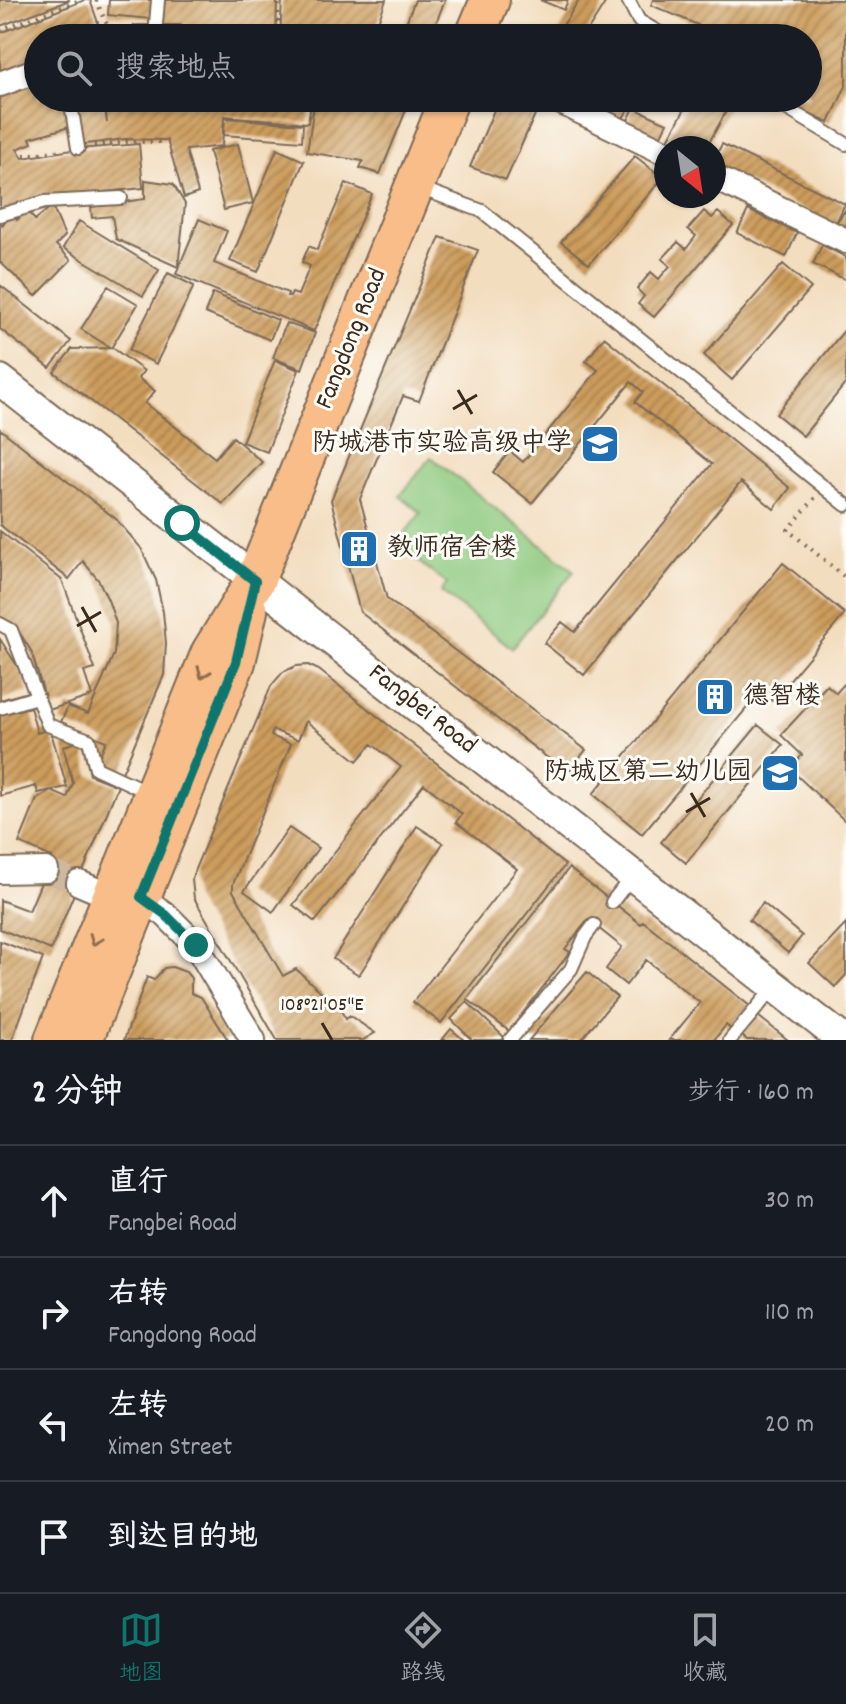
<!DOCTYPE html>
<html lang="zh">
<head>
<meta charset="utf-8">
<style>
  body { margin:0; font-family:Dekko,"LXGW WenKai TC",sans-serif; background:#242831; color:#f1f3f6 }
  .compass { position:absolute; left:654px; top:136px; width:72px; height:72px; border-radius:50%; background:#171b24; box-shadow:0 2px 6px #0004; rotate:150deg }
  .stop { position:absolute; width:24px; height:24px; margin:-18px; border:6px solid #0f766e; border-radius:50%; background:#fff }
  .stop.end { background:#0f766e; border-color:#fff; box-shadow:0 2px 8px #0008 }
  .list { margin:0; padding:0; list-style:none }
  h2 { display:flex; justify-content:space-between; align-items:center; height:104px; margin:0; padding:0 32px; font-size:34px }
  h2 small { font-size:26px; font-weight:400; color:#9ea1a6 }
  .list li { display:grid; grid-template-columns:52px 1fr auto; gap:24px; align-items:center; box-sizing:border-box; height:112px; padding:0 32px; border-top:2px solid #363941 }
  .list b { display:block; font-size:30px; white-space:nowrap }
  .list p { margin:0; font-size:26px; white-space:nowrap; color:#9ea1a6 }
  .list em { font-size:26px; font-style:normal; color:#9ea1a6 }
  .icon { flex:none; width:44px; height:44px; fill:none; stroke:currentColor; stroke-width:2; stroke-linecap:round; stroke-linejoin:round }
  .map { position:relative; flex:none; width:846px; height:1040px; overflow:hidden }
  .search { position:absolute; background:#171b24; box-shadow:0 2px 6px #0004; left:24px; right:24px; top:24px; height:88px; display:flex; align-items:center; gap:20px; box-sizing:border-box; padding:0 28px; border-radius:44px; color:#9ea1a6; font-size:30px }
  .sheet { height:552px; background:#171b24 }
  nav { display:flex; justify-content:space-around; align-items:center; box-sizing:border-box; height:112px; border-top:2px solid #363941; background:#171b24; font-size:22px; color:#9ea1a6 }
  nav a { display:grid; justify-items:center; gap:4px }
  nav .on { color:#0f766e }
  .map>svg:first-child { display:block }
</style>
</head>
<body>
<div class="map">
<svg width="846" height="1040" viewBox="0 0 846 1040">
  <defs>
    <pattern id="building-hatch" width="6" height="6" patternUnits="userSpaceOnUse" patternTransform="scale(2)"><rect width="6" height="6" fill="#cc9c5b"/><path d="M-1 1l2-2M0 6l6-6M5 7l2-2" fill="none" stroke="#a77f4b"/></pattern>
  </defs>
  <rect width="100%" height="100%" fill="#fdfcf7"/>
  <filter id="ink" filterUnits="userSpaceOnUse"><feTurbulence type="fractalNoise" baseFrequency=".0125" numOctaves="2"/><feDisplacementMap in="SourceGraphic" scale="16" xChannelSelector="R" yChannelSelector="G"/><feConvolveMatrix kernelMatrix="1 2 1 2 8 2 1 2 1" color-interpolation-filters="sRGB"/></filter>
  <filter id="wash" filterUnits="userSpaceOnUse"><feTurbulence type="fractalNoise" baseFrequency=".006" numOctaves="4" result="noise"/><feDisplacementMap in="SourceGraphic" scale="32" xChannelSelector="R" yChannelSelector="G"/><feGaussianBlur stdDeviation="1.8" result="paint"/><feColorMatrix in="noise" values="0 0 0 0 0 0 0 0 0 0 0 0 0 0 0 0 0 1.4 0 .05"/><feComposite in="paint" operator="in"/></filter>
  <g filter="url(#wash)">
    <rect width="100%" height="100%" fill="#f3ddbf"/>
    <!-- green -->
    <path fill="#8ec97f" stroke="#647a4e" stroke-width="2" d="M 431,457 L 574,571 L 512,648 L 441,592 L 447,584 L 396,544 L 421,513 L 400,496 Z"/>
    <g id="blocks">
      <!-- building -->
      <path fill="url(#building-hatch)" d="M 0,0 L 70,0 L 0,26 Z
        M 85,0 L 90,0 L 103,37 L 38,38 L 38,62 L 0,77 L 0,33 Z
        M 109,0 L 153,0 L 151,19 L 108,15 Z
        M 163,0 L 277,0 L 276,37 L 160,26 Z
        M 282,0 L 386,0 L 372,38 L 280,37 Z
        M 415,0 L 445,0 L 430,38 L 400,38 Z
        M 540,0 L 568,0 L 564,10 Z
        M 579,0 L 607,0 L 583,38 L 555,38 Z
        M 653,0 L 846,0 L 846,86 L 829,123 L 787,104 L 790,98 L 808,98 L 808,38 L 692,38 L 698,25 L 651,5 Z
        M 634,30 L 646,38 L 629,38 Z
        M 38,80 L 38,98 L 65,98 L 73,126 L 30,138 L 32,143 L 17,149 L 23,158 L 78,149 L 139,144 L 143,188 L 82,194 L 0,211 L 0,92 Z
        M 72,98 L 103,98 L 107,123 L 105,98 L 121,98 L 122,113 L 123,98 L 312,98 L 308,123 L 224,116 L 222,146 L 186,150 L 198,193 L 184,198 L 167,140 L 125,139 L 79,145 Z
        M 315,98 L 411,98 L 380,174 L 360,168 L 363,161 L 307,152 Z
        M 499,98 L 511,98 L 537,110 L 506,180 L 470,167 Z
        M 575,98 L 636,98 L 621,121 L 589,101 L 588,104 Z
        M 691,98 L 708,98 L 728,108 L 706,148 L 677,148 L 666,143 Z
        M 634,108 L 667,123 L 658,141 L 625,126 Z
        M 225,118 L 303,124 L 302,141 L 224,135 Z
        M 238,144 L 253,203 L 224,210 L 209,151 Z
        M 722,144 L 845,204 L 835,225 L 846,209 L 846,230 L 835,225 L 714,166 L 714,159 Z
        M 277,149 L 304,161 L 258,272 L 230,261 Z
        M 635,156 L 663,178 L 589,264 L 561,242 Z
        M 145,180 L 173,184 L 185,204 L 178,267 L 116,239 L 112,216 L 92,218 L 91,207 L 145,199 Z
        M 346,183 L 372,194 L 314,331 L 176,274 L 199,219 L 227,231 L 214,263 L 288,293 L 287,296 L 290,297 L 292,293 L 298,295 L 310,266 L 302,262 L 309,246 L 317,250 Z
        M 52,206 L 65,236 L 56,245 L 71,260 L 36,296 L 0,262 L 0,223 L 2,225 L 12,215 L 17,220 L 27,211 L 35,220 Z
        M 748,210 L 797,233 L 786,257 L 737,233 Z
        M 704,211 L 712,218 L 718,212 L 733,225 L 654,317 L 638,304 L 644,296 L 637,289 L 651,272 L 659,279 L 670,266 L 662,259 L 678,242 L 686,249 L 696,236 L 688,229 Z
        M 79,221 L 159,270 L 143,296 L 63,248 Z
        M 440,237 L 478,250 L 419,401 L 403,396 L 360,499 L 387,599 L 586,750 L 567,773 L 360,612 L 331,500 Z
        M 822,245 L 846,257 L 846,280 L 813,264 Z
        M 783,264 L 811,288 L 732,380 L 704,355 Z
        M 168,273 L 194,286 L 156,364 L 129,350 Z
        M 0,285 L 71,341 L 50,368 L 0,329 Z
        M 108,286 L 138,304 L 111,348 L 81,329 Z
        M 213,293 L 278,320 L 270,340 L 205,313 Z
        M 286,323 L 315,333 L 302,369 L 273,358 Z
        M 846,328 L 846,383 L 803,436 L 776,414 Z
        M 604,337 L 790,488 L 774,509 L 741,482 L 584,675 L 544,643 L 562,622 L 575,632 L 712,464 L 635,402 L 643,392 L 631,382 L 532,503 L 493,472 L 510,451 L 523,462 L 598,370 L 586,361 Z
        M 113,348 L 144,371 L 138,378 L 155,391 L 145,403 L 215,458 L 233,437 L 262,462 L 223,504 L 54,372 L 72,349 Z
        M 275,360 L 299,370 L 267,452 L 242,442 Z
        M 0,429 L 116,519 L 141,548 L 156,580 L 163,612 L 166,643 L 164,675 L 122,773 L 97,762 L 106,741 L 61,722 L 68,706 L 88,714 L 114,654 L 116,623 L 108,600 L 99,581 L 83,561 L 69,579 L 0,525 Z
        M 0,531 L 62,580 L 95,669 L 84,672 L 92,696 L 49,710 L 31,651 L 21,635 L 0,616 Z
        M 783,563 L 845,614 L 772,701 L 760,692 L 642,834 L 593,794 Z
        M 0,639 L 24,677 L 28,692 L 0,700 Z
        M 308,665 L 319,670 L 565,865 L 441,1023 L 413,1002 L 517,869 L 456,822 L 462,814 L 424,784 L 315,922 L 293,905 L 401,767 L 372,744 L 357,761 L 306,721 L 298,740 L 273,730 L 271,736 L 291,744 L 233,884 L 233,891 L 283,976 L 296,969 L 339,1008 L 346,1019 L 350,1016 L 375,1033 L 363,1040 L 277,1040 L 194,898 L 192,880 L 195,869 L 271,686 L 283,672 L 296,666 Z
        M 846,682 L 846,822 L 790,769 L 802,755 L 781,735 L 827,685 L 836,693 Z
        M 30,707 L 37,733 L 50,729 L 67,787 L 38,793 L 36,786 L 0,796 L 0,715 Z
        M 758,725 L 783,745 L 686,863 L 661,842 Z
        M 82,741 L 90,775 L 118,786 L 51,950 L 0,929 L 0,900 L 29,911 L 52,857 L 19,843 L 37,799 L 51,791 L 67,798 L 73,783 L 63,746 Z
        M 417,826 L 443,843 L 359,975 L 333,959 Z
        M 289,828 L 318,848 L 273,912 L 244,891 Z
        M 569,868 L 641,924 L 643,921 L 751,1007 L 732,1030 L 726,1025 L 714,1040 L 669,1040 L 700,1003 L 646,960 L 626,985 L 606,969 L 622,947 L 588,920 L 565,949 L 570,952 L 509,1031 L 467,999 Z
        M 763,903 L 802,936 L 788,953 L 749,920 Z
        M 846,924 L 846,975 L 835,987 L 809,963 Z
        M 0,941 L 43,958 L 12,1040 L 0,1040 Z
        M 172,967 L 186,972 L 191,978 L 191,993 L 201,997 L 228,1040 L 124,1040 L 147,977 L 154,980 L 164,968 Z
        M 587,972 L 617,997 L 593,1025 L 581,1040 L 529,1040 Z
        M 467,1002 L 507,1040 L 472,1040 L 451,1019 Z
        M 758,1016 L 788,1040 L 747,1040 L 742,1036 Z
        M 451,1029 L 464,1040 L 442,1040 Z"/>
    </g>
  </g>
  <g filter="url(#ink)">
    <use href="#blocks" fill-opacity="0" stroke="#7b6956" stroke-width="2"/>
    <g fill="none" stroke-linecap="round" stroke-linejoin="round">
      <!-- minor-tunnel -->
      <path stroke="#ceb99f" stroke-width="24" stroke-dasharray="24 12" stroke-linecap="butt" d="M 46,870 L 79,883"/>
      <defs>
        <path id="service" d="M 628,0 L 639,21 L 668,38
          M 155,36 L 158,0
          M 70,98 L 78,148
          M 769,98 L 846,144
          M 417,187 L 482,211 L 846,505
          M 0,215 L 45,202 L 121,198
          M 0,624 L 11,630 L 48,725 L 89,740 L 96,768 L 150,793
          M 0,708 L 36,697
          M 612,902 L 633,875
          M 510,1040 L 571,969 L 585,937 L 594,925
          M 730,1040 L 775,986"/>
        <path id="minor" d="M 138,38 L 178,38
          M 0,84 L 38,70
          M 553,98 L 666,153
          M 714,177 L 846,241
          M 0,871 L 46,870
          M 79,883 L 112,897
          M 141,897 L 166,915 L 196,945 L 253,1040"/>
        <path id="tertiary" d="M 0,380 L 843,1040"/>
        <path id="primary" d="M 474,38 L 490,0
          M 54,1040 L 211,652 L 255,581 L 450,98
          M 83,1040 L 236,662 L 248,611"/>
      </defs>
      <!-- service casing -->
      <use href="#service" stroke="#7b6956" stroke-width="16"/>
      <!-- minor casing -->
      <use href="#minor" stroke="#7b6956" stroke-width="28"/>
      <!-- tertiary casing -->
      <use href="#tertiary" stroke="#7b6956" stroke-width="34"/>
      <!-- primary casing -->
      <use href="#primary" stroke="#7b6956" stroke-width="42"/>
      <!-- path -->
      <path stroke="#7b6956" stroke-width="4" stroke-dasharray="2 6" stroke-linecap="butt" d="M 96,0 L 113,38
        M 0,30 L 80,0
        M 278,38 L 278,0
        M 94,146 L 126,142 L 165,142
        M 24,155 L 62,150
        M 815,498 L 788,530 L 846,578"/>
      <!-- service -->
      <use href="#service" stroke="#fff" stroke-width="12"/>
      <!-- minor -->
      <use href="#minor" stroke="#fff" stroke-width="24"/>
      <!-- tertiary -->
      <use href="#tertiary" stroke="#fff" stroke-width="30"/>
      <!-- primary -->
      <use href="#primary" stroke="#f8bd89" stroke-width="38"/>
    </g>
    <!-- one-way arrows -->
    <defs><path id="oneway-chevron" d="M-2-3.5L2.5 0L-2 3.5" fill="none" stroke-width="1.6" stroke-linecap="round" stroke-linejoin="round" transform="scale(2)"/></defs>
    <g stroke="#906c4e">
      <use href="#oneway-chevron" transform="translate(203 673) rotate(112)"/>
      <use href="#oneway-chevron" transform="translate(95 940) rotate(112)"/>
    </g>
  </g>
  <g fill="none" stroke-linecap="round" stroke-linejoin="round" filter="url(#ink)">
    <!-- route -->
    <path stroke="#0f766e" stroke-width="10" d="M 182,523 L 255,581 L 236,662 L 141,897 L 166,915 L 196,945"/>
  </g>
  <!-- ticks -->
  <path fill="none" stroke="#3b2a1e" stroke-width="3" d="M 458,390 L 472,414M 453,409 L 477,395M 82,607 L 96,632M 77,626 L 101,612M 691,793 L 705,817M 686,812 L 710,798M 322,1023 L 332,1040"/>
  <!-- icons -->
  <defs>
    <symbol id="school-square" viewBox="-11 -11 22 22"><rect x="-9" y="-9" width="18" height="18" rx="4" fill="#1f6fb2" stroke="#fdfcf7"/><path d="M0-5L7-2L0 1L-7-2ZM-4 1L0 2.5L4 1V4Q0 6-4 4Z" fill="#fff"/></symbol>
    <symbol id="building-square" viewBox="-11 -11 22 22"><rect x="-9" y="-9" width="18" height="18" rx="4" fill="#1f6fb2" stroke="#fdfcf7"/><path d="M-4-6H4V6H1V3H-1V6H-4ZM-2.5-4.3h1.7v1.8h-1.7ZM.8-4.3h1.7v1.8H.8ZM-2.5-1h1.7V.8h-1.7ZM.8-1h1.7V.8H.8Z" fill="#fff"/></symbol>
  </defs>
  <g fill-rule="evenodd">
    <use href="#school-square" x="578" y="422" width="44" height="44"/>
    <use href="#building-square" x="337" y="527" width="44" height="44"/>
    <use href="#building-square" x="693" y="675" width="44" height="44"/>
    <use href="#school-square" x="758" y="751" width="44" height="44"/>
  </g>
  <g text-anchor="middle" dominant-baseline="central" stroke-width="6" stroke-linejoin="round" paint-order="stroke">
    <!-- street labels -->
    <g font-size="26" fill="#3b2a1e" stroke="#fdfcf7">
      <text transform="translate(352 339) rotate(-68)">Fangdong Road</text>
      <text transform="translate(422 710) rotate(38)">Fangbei Road</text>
    </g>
    <!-- poi labels -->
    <g font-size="26" fill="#3b2a1e" stroke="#fdfcf7" text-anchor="end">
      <text x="572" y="444">防城港市实验高级中学</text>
      <text x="387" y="549" text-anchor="start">教师宿舍楼</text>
      <text x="743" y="697" text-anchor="start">德智楼</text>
      <text x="752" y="773">防城区第二幼儿园</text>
    </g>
  </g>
  <g font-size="20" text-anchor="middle" fill="#3b2a1e" stroke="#fdfcf7" stroke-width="6" stroke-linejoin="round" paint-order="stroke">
    <text x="322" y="1010">108°21'05"E</text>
  </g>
</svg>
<svg class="compass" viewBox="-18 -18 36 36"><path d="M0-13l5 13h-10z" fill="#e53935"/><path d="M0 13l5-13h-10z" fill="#9ea1a6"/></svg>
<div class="stop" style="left:182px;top:523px"></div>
<div class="stop end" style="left:196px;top:945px"></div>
<div class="search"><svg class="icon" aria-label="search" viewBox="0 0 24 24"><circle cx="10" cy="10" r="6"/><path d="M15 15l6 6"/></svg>搜索地点</div>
</div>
<section class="sheet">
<h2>2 分钟<small>步行 · 160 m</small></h2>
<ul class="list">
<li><svg class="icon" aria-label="ahead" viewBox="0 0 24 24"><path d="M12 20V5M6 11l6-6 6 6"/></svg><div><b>直行</b><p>Fangbei Road</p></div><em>30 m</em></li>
<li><svg class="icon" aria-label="right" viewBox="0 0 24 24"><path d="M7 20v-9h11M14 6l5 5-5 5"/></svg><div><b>右转</b><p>Fangdong Road</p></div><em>110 m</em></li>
<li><svg class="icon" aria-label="left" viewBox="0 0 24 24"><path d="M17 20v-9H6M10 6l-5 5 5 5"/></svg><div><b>左转</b><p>Ximen Street</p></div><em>20 m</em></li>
<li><svg class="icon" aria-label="arrive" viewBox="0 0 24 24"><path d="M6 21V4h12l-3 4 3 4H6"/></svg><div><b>到达目的地</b></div></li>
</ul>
</section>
<nav>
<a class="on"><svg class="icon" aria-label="map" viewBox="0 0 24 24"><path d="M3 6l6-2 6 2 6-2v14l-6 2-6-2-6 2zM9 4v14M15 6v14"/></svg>地图</a>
<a><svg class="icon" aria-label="directions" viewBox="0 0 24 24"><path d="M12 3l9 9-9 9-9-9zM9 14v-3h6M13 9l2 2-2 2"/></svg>路线</a>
<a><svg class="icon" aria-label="saved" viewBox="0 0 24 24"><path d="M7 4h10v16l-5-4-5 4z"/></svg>收藏</a>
</nav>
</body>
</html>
